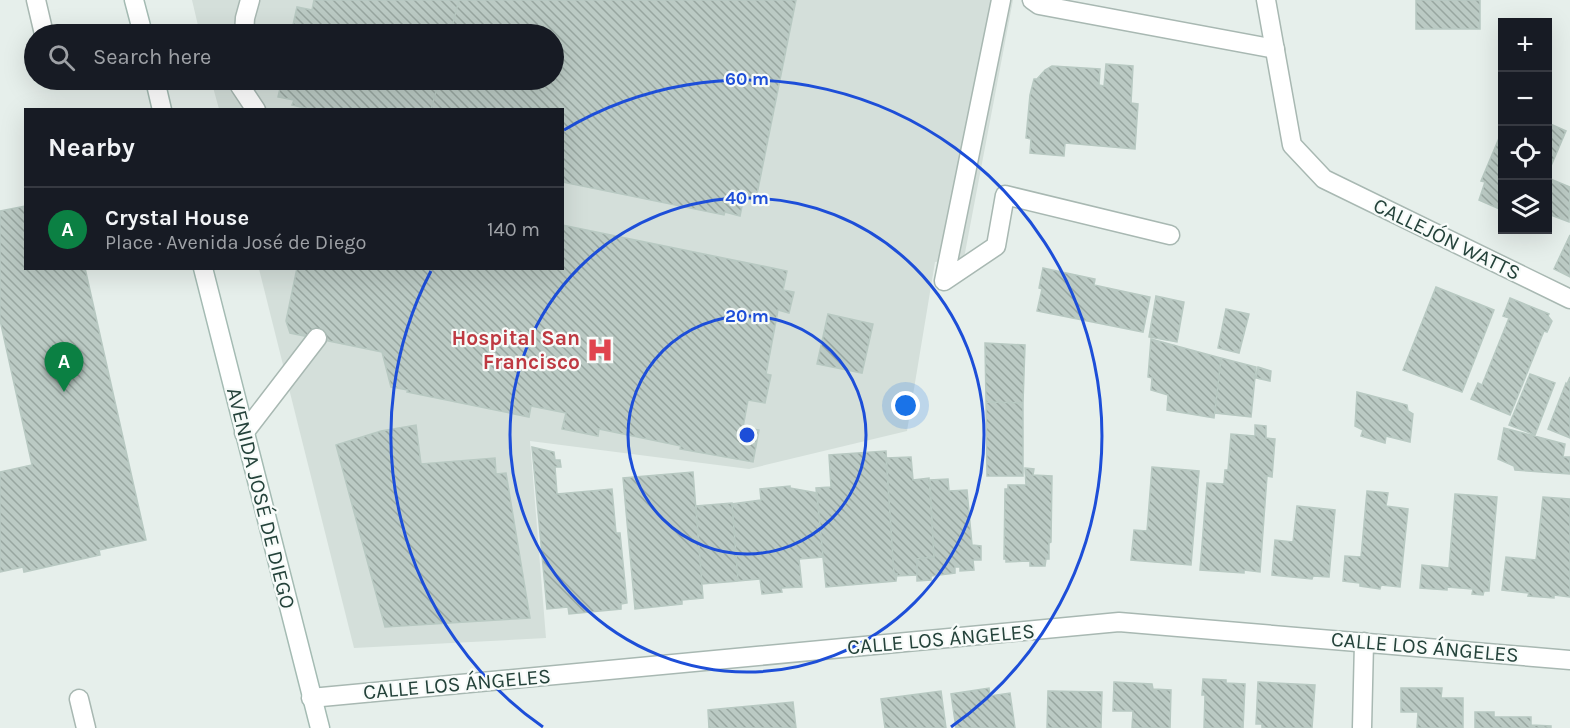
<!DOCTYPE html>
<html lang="en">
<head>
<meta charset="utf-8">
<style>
  body { margin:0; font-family:Karla,sans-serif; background:#242831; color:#f1f3f6 }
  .controls { position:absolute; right:18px; top:18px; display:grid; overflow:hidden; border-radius:0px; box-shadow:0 6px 24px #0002 }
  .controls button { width:54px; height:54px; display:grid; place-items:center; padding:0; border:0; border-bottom:2px solid #363941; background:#171b24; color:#f1f3f6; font:30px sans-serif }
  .you { position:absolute; left:906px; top:406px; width:21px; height:21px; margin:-15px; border:4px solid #fff; border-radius:50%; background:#1a73e8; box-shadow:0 0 0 9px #1a73e833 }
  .badge { display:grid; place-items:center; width:39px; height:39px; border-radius:50%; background:#0b8043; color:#fff; font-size:20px; font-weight:700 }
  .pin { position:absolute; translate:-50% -50px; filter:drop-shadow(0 2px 3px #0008) }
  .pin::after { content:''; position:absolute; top:32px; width:21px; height:18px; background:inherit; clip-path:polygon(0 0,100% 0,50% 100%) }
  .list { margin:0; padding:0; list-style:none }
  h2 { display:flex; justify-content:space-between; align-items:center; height:78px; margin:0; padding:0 24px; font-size:26px }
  h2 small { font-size:20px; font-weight:400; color:#9ea1a6 }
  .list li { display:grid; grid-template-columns:39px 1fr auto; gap:18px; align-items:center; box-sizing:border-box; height:84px; padding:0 24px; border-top:2px solid #363941 }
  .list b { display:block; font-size:22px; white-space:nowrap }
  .list p { margin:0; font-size:20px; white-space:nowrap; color:#9ea1a6 }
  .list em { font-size:20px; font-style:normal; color:#9ea1a6 }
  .icon { flex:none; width:33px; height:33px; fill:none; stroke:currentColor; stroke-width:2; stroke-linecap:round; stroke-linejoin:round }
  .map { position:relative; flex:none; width:1570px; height:728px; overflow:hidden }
  .search { position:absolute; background:#171b24; box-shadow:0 6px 24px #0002; left:24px; top:24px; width:540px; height:66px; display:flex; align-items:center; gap:15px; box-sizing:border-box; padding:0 21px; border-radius:33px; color:#9ea1a6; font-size:22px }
  .panel { position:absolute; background:#171b24; box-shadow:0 6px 24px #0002; left:24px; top:108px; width:540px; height:162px; border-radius:0px }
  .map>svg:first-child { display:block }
</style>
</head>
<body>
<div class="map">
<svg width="1570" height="728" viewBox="0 0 1570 728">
  <defs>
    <pattern id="building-back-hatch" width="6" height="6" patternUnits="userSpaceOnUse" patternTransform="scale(1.5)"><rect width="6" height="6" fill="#bbcac4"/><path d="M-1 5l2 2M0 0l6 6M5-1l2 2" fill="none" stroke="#98a6a0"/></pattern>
  </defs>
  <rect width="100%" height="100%" fill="#e6efeb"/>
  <!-- built -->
  <path fill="#d4dfda" d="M 192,0 L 1013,0 L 964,258 L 935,262 L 907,431 L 749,469 L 530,441 L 546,638 L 354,648 L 259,269 L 562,268 L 562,110 L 219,109 L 211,80 L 554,80 L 554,34 L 200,34 Z"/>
  <!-- building -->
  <path fill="url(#building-back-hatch)" stroke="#b8c9c2" stroke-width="1.5" d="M 314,0 L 459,0 L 450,34 L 291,34 L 297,7 L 312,10 Z
    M 459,0 L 796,0 L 756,199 L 744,196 L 740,216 L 725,212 L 724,215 L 562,182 L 562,110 L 431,110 L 439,80 L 554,80 L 554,34 L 450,34 Z
    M 1416,0 L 1480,0 L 1480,29 L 1416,29 Z
    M 1106,64 L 1133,66 L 1131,103 L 1138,104 L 1135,149 L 1065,143 L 1064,156 L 1030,153 L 1031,139 L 1026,138 L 1030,95 L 1034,79 L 1037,79 L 1045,70 L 1052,66 L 1100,69 L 1099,85 L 1104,86 Z
    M 282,80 L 439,80 L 431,110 L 313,110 L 292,105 L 294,100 L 278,97 Z
    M 1548,123 L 1566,131 L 1548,173 Z
    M 1502,131 L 1502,210 L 1479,200 L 1485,182 L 1481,181 Z
    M 1548,178 L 1570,187 L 1569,222 L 1548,214 Z
    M 26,206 L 26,268 L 85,268 L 146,540 L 99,550 L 100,555 L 24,572 L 23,567 L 0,572 L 0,472 L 32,465 L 0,320 L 0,211 Z
    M 562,225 L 787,271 L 783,290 L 794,292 L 789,313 L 778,310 L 766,374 L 771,375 L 765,403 L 748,400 L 743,427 L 759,430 L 753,462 L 680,449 L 681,446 L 599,429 L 598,436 L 562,429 L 566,413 L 531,406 L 529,417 L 407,392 L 408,390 L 391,387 L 382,352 L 290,333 L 286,321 L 297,268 L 562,268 Z
    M 1570,235 L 1570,277 L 1554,269 Z
    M 1043,268 L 1095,279 L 1094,285 L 1150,297 L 1143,332 L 1037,311 L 1042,289 L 1039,288 Z
    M 1436,287 L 1494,310 L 1462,392 L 1403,370 Z
    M 1156,296 L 1184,302 L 1177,342 L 1149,337 Z
    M 1510,298 L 1549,314 L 1548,316 L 1552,321 L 1547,332 L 1544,331 L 1510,415 L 1471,399 L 1478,383 L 1482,385 L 1509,318 L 1503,316 Z
    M 1226,309 L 1249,314 L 1239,353 L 1218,348 Z
    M 828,314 L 873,324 L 862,373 L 817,364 Z
    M 1151,339 L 1221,358 L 1214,418 L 1167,410 L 1168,395 L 1151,390 L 1152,378 L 1148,377 Z
    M 985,343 L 1025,345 L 1023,403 L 986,402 Z
    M 1221,358 L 1256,367 L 1251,417 L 1215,413 Z
    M 1258,367 L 1271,371 L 1270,381 L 1256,378 Z
    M 1530,374 L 1555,383 L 1535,435 L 1509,425 Z
    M 1570,377 L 1570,438 L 1548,429 L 1566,383 L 1567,384 Z
    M 1357,392 L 1407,405 L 1408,411 L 1413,414 L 1410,442 L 1386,436 L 1385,443 L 1361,436 L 1363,430 L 1355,426 Z
    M 986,402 L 1023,403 L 1023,476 L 987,476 Z
    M 416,425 L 421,464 L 495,458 L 496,474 L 506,473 L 530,618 L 385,627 L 336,445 L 381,431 Z
    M 1255,425 L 1266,426 L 1266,438 L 1275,439 L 1272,477 L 1267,476 L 1260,572 L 1244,570 L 1244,573 L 1200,570 L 1207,483 L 1224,484 L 1225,470 L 1228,470 L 1231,434 L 1255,436 Z
    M 1504,428 L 1565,444 L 1563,457 L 1570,457 L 1570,474 L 1515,470 L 1514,466 L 1498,459 Z
    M 532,447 L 554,452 L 555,460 L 560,460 L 561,467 L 555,467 L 557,494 L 612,489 L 616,533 L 620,533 L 627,603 L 621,604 L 621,609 L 569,614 L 568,607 L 547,609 Z
    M 886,451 L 894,574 L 897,574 L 896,581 L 826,587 L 816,488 L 831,487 L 829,455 Z
    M 911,457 L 913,480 L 929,478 L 934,557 L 917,559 L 917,575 L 896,576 L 897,574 L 894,574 L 886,458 Z
    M 1152,467 L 1199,471 L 1191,565 L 1131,560 L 1134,530 L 1147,531 Z
    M 1025,468 L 1034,469 L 1033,475 L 1052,476 L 1051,542 L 1049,543 L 1049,559 L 1046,559 L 1045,566 L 1030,566 L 1030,561 L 1006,562 L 1006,559 L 1004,559 L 1005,489 L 1008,489 L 1008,485 L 1026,485 Z
    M 693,472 L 703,598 L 682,600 L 682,604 L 635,609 L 623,478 Z
    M 948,479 L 949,491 L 967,490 L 972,545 L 981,546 L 981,560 L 973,560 L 974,570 L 960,571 L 960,567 L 955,567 L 955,573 L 931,576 L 931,580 L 917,581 L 917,559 L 934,557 L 930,480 Z
    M 790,486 L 790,488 L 817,493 L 823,557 L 799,559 L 802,587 L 781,588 L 782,592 L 762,594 L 760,579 L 738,581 L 732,504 L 761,500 L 760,489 Z
    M 1367,491 L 1388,493 L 1386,506 L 1408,509 L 1400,587 L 1381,585 L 1380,589 L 1360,586 L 1360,583 L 1343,581 L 1345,556 L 1361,557 Z
    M 1455,494 L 1497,497 L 1489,591 L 1484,591 L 1483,595 L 1472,594 L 1473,589 L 1447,587 L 1447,590 L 1420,588 L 1422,565 L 1449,568 Z
    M 1543,497 L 1570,499 L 1570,597 L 1554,595 L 1554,598 L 1528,596 L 1529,593 L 1502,590 L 1506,557 L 1536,560 Z
    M 732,503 L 738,581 L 702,584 L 696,506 Z
    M 1297,506 L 1335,510 L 1329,577 L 1313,576 L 1312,579 L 1272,575 L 1275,540 L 1293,542 Z
    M 1203,679 L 1226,680 L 1226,683 L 1245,684 L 1243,728 L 1204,728 L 1205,695 L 1202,695 Z
    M 1114,682 L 1152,684 L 1153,689 L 1171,690 L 1170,728 L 1132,728 L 1133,711 L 1113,711 Z
    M 1258,682 L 1315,685 L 1312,728 L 1262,728 L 1262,724 L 1256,724 Z
    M 989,688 L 990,696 L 1010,693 L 1015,728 L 956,728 L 951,694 Z
    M 1401,688 L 1442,688 L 1441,698 L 1463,698 L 1463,728 L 1417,728 L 1418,712 L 1401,712 Z
    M 941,691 L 946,728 L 885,728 L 881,699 Z
    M 1048,691 L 1102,692 L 1101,728 L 1047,728 Z
    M 793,702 L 796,728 L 709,728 L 708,710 Z
    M 1475,712 L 1494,712 L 1494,717 L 1531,717 L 1531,725 L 1551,726 L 1551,728 L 1475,728 Z"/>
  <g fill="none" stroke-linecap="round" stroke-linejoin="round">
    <defs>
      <path id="lane" d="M 36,0 L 44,34
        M 1001,0 L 944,281 L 996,246 L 1005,195 L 1170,235
        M 1032,0 L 1039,5 L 1275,49
        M 244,34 L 245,18 L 250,0
        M 240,80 L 240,86 L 256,110
        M 244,433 L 317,338
        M 79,699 L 86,728"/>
      <path id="street" d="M 1266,0 L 1292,145 L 1324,179 L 1570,299
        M 311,698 L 1119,622 L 1570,660
        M 1362,728 L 1364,642"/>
      <path id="secondary" d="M 134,0 L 143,34
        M 155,80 L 162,110
        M 203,268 L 320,728"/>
    </defs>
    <!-- lane casing -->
    <use href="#lane" stroke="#a8b8b2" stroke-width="21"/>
    <!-- street casing -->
    <use href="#street" stroke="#a8b8b2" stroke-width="21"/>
    <!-- secondary casing -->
    <use href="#secondary" stroke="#a4bbb3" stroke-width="21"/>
    <!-- lane -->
    <use href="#lane" stroke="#fff" stroke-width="18"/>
    <!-- street -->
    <use href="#street" stroke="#fff" stroke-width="18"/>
    <!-- secondary -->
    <use href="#secondary" stroke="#fff" stroke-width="18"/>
  </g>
  <!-- distance rings -->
  <g fill="none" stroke="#1d4ed8" stroke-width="3">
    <circle cx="747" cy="435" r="119"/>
    <circle cx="747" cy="435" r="237"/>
    <path d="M543 727A356 356 0 0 1 431 271M564 130A356 356 0 0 1 951 727"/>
  </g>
  <!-- icons -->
  <defs>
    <symbol id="hospital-bare" viewBox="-9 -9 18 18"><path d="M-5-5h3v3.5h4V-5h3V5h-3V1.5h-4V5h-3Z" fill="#e0444e" stroke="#f7fbf9" stroke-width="2.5" paint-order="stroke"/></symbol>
  </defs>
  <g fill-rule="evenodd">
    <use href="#hospital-bare" x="581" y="331" width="38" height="38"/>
  </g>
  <g text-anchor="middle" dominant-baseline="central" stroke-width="4.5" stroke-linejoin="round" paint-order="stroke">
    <!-- street labels -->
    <g font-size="21" fill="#24423a" stroke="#f7fbf9">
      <text transform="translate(1447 239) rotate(26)">CALLEJÓN WATTS</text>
      <text transform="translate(261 498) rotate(76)">AVENIDA JOSÉ DE DIEGO</text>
      <text transform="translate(941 639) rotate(-5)">CALLE LOS ÁNGELES</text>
      <text transform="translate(1425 647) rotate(5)">CALLE LOS ÁNGELES</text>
      <text transform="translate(457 684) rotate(-5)">CALLE LOS ÁNGELES</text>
    </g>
    <!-- health labels -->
    <g font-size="21" font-weight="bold" fill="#be3a42" stroke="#f7fbf9" text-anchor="end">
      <text x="580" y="338">Hospital San<tspan x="580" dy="24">Francisco</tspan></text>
    </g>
  </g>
  <circle cx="747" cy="435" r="9" fill="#1d4ed8" stroke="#f7fbf9" stroke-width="3"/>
  <g font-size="18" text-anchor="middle" font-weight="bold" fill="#1d4ed8" stroke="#f7fbf9" stroke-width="4.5" stroke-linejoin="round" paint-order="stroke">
    <text x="747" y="85">60 m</text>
    <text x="747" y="204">40 m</text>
    <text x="747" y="322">20 m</text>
  </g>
</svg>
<div class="controls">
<button>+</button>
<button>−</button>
<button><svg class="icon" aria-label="locate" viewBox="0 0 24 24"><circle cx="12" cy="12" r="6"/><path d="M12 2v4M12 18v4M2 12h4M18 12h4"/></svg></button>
<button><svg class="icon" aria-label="layers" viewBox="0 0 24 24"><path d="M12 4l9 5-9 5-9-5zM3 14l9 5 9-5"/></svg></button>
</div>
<div class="you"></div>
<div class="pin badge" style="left:64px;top:392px">A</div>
<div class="search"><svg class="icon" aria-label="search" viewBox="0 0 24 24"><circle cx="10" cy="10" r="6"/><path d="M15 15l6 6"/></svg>Search here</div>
<section class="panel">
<h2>Nearby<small></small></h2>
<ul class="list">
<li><span class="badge">A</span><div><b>Crystal House</b><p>Place · Avenida José de Diego</p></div><em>140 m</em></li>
</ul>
</section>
</div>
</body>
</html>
